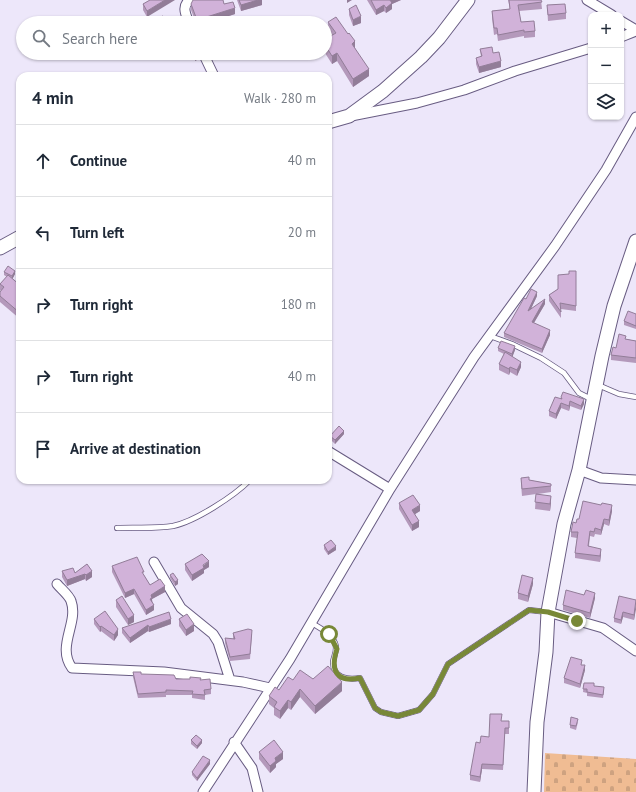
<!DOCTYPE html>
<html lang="en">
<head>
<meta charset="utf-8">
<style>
  body { margin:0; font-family:"PT Sans",sans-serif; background:#f6f6f7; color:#1f2937 }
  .controls { position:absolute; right:12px; top:12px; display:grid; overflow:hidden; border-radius:8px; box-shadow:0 1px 3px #0004 }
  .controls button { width:36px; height:36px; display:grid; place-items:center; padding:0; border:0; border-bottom:1px solid #e0e1e3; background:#fff; color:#1f2937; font:20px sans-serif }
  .stop { position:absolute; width:12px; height:12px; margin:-9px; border:3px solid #788837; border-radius:50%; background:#fff }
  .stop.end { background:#788837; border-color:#fff; box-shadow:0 1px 4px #0008 }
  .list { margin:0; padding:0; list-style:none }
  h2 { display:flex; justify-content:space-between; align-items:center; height:52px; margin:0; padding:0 16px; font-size:17px }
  h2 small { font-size:13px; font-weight:400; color:#747a83 }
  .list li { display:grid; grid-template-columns:26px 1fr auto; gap:12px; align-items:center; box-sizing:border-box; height:72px; padding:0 16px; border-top:1px solid #e0e1e3 }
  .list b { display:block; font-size:15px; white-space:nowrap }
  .list em { font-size:13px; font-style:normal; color:#747a83 }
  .icon { flex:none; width:22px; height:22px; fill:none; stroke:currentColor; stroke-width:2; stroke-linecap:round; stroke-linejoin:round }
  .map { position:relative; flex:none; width:636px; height:792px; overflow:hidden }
  .search { position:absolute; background:#fff; box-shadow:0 1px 3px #0004; left:16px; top:16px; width:316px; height:44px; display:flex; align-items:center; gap:10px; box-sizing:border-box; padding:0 14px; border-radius:22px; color:#747a83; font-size:15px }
  .panel { position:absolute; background:#fff; box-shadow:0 1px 3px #0004; left:16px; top:72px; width:316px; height:412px; border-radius:12px }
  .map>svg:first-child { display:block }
</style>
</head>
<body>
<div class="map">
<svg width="636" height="792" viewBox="0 0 636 792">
  <defs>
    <pattern id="cemetery-stones" width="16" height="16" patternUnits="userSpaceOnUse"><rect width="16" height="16" fill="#f0bc93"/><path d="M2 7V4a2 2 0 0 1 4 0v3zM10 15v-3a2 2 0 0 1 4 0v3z" fill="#cea280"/></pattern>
  </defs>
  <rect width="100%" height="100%" fill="#ede7fa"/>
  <!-- cemetery -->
  <path fill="url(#cemetery-stones)" d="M 545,753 L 636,759 L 636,792 L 544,792 Z"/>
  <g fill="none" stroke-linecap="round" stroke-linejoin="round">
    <defs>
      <path id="lane" d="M 490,336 L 512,344 L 541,358 L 564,373 L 579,393 L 591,399
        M 598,385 L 619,394 L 636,397
        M 117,528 C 135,527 155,529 173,526 C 196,521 234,496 250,480
        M 312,623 C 321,629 331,633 335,643 C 338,650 334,655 333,662 C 333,678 347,680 360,678 L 375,708 L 381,712 L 398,716 L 419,710 L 433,694 L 448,664 L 529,610 L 547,612"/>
      <path id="street" d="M 587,0 L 612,15
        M 621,21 L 636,30
        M 189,23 C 186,15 181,6 190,0
        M 621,37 L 636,31
        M 203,53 L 214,76
        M 351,116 L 417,103 L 464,90 L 515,71 L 591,48
        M 328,451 L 390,489
        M 579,470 L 601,478 L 636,480
        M 154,562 L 181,608 L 213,634 L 218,642 L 230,680
        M 57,584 C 61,589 69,595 71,601 C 79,623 56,646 72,668 L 164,672 L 243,682 L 270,688
        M 548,612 L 603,628 L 636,651
        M 234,742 L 252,768 L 258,792
        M 203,792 L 290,659 L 390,489 L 474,357 L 555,246 L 606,170 L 636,117"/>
      <path id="secondary" d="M 328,122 L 349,116 L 383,91 L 421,57 L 439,38 L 468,0
        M 0,248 L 20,237
        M 534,792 L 537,722 L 546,652 L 548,612 L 564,524 L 579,470 L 602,356 L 614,306 L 636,241"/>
    </defs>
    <!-- lane casing -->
    <use href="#lane" stroke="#685c82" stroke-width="6"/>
    <!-- street casing -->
    <use href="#street" stroke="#685c82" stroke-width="11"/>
    <!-- secondary casing -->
    <use href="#secondary" stroke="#685c82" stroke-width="15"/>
    <!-- lane -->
    <use href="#lane" stroke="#fff" stroke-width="4.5"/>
    <!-- street -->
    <use href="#street" stroke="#fff" stroke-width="9"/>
    <!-- secondary -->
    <use href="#secondary" stroke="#fff" stroke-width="13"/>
  </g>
  <!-- wall -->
  <path fill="#b499bb" d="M 150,0 L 147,17 L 143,10 L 143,4 Z
    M 237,0 L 262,0 L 262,5 L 241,11 Z
    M 367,0 L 401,0 L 392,4 L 392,9 L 386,13 L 384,11 L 376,15 Z
    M 508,0 L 541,0 L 542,9 L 519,11 L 521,22 L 535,31 L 535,37 L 524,38 L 524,36 L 498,41 L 497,34 L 494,35 L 492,18 L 492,11 L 510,9 Z
    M 191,4 L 224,4 L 235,14 L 207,23 L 196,23 L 191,10 Z
    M 547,5 L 566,13 L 566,19 L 548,21 Z
    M 349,9 L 361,23 L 353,26 L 349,15 Z
    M 328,22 L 355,48 L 369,76 L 353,87 L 337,61 L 332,64 L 325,53 L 325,40 L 332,35 L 328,29 Z
    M 480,49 L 493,53 L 501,67 L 479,73 L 476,64 L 476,58 L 481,57 Z
    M 576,271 L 576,311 L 561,309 L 561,318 L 549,301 L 549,295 L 558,289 L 569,274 Z
    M 4,272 L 15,274 L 12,279 L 20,285 L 20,319 L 0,302 L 0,292 L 1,291 L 0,290 L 0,284 L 7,277 L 4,275 Z
    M 537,296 L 531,309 L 545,304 L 534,323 L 550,335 L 542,353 L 504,337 L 504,333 L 526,299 Z
    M 636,314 L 636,329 L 624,325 L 624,321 Z
    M 626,339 L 636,341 L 636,363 L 611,360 L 611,355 Z
    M 498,348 L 515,350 L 512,357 L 521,367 L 517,376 L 510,372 L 509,375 L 499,370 L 499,364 L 504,354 L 498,351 Z
    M 561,397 L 584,404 L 581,410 L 570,406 L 569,411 L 561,408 L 556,419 L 549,416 L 549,411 L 561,399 Z
    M 344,434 L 335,444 L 330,439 L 330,436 Z
    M 521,478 L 529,480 L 551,484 L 551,492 L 538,494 L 551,502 L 550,511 L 535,509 L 536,494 L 522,496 L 521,484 Z
    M 399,503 L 420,511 L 415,514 L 419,527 L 412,531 L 399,509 Z
    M 612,511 L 609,526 L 604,524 L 601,535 L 595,534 L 594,537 L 590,536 L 589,546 L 601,554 L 600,562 L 575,558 L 575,553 L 577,538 L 571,537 L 571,532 L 576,523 L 579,519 Z
    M 324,545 L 336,550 L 328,555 L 324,549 Z
    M 87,564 L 92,577 L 86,581 L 85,579 L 67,586 L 62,577 L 62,571 L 75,573 Z
    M 185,564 L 209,567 L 204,570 L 204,573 L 192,581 L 185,570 Z
    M 112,566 L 144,575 L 150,585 L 165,592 L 152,599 L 154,610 L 146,615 L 134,594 L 125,598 L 112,572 Z
    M 170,575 L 178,584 L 175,586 L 170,578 Z
    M 533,584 L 528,602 L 518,599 L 518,593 Z
    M 595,598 L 590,618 L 563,610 L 563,605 Z
    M 116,600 L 134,622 L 128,625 L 116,607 Z
    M 636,600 L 634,620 L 623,617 L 621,624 L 614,622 L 614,618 Z
    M 94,619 L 118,635 L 114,641 L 101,631 L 100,632 L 94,624 Z
    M 179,619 L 194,631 L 186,636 L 179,626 Z
    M 171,624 L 149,632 L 148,631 L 130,643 L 122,633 L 122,628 Z
    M 233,633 L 252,634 L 250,659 L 230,661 L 225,643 L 225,638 L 233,639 Z
    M 582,665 L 585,670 L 580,688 L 564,683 L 564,678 Z
    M 133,672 L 141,674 L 176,679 L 201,680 L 211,689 L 211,694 L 205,695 L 205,700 L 192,698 L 192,695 L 166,695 L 166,697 L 138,698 L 133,677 Z
    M 313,679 L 342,691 L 315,714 L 300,697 L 291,710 L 288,708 L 280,719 L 274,715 L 274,708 L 269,704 L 269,696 L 279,690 L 293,680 Z
    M 584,683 L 594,686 L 604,691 L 603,698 L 587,696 L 587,693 L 583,692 Z
    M 502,721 L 509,721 L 509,734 L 505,734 L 503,770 L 482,769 L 480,782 L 470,780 L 470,775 L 480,743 L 489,737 Z
    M 578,722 L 576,730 L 570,728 L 570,725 Z
    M 191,740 L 202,743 L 197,749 L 191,744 Z
    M 259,752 L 283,759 L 276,764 L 276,767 L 270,773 L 259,759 Z
    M 210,764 L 197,781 L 192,775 L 192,772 Z"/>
  <!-- shaded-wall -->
  <path fill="#927d98" d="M 165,0 L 175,0 L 147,17 L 147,11 Z
    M 258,0 L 262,0 L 262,5 L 241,11 L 241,5 Z
    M 347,0 L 352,0 L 347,3 Z
    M 390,0 L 401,0 L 392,4 L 392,9 L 386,13 L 386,8 Z
    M 384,5 L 384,11 L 376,15 L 376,10 Z
    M 235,8 L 235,14 L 207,23 L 197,23 L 197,20 Z
    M 361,16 L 361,23 L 353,26 L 353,20 Z
    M 355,41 L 355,49 L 352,44 Z
    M 171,53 L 178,53 L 171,56 Z
    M 337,53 L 337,61 L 332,64 L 332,56 Z
    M 199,56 L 199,59 L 195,61 L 195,57 Z
    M 501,61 L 501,67 L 479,73 L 479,67 Z
    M 369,69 L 369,76 L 353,87 L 353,79 Z
    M 15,271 L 15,274 L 12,280 L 12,276 Z
    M 537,292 L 537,296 L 528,315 L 528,311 Z
    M 545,299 L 545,304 L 532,326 L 532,322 Z
    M 550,330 L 550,335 L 542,353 L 542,349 Z
    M 515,346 L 515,350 L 512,358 L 512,354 Z
    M 521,362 L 521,367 L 517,376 L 517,370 Z
    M 510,367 L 510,372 L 509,375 L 509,369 Z
    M 584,399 L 584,404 L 581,410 L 581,406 Z
    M 570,401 L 570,406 L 569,411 L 569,406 Z
    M 561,403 L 561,408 L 556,419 L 556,414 Z
    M 344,431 L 344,434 L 335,444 L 335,440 Z
    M 551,496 L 551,502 L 550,511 L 550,504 Z
    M 420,505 L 420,511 L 412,516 L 412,510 Z
    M 612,505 L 612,511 L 609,526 L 609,520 Z
    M 604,519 L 604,524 L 601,535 L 601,530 Z
    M 419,521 L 419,527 L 412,531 L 412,525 Z
    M 336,546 L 336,550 L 328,555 L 328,552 Z
    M 601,549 L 601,554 L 600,562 L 600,556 Z
    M 209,561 L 209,567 L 204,570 L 204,573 L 192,581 L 192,575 Z
    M 92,571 L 92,577 L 86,581 L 86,575 Z
    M 85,574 L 85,579 L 67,586 L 67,580 Z
    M 533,578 L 533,584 L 528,602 L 528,596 Z
    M 178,580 L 178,584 L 175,586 L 175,582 Z
    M 165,586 L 165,592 L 152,599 L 152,603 L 150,605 L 151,595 Z
    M 134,589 L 134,594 L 125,598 L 125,593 Z
    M 595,593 L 595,598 L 590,618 L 590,613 Z
    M 636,604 L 636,609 L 634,620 L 634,615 Z
    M 154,605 L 154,610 L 146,615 L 146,610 Z
    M 623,612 L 623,617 L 621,624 L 621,620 Z
    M 134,615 L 134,622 L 128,625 L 128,619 Z
    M 171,619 L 171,624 L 149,632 L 149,627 Z
    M 194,624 L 194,631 L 186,636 L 186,630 Z
    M 148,625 L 148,631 L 130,643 L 130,638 Z
    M 101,626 L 101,631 L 100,632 L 100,627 Z
    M 118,629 L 118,635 L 114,641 L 114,635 Z
    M 585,665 L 585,670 L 580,688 L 580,684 Z
    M 342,682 L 342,691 L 315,714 L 315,706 Z
    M 300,689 L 300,697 L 291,710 L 291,702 Z
    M 288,700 L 288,708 L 280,719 L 280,711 Z
    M 202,740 L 202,743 L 197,749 L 197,746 Z
    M 283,752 L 283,759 L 276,764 L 276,767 L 270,773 L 270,766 L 275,758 Z
    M 210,760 L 210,764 L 197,781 L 197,778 Z
    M 482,764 L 482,769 L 480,782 L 480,777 Z"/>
  <!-- building -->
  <path fill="#d1b2d9" stroke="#927d98" d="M 150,0 L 165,0 L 147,11 L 143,4 Z
    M 193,0 L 223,0 L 224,4 L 233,2 L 235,8 L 197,20 L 191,4 Z
    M 239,0 L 258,0 L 241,5 Z
    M 371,0 L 390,0 L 392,3 L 386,8 L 384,5 L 376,10 Z
    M 509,0 L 541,0 L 542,2 L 518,5 L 521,22 L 534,21 L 535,31 L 524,32 L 524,30 L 498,35 L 497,28 L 494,28 L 492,11 L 510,9 Z
    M 565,4 L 566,13 L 548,15 L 547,5 Z
    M 356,5 L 361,16 L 353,20 L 349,9 Z
    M 163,16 L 166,23 L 152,23 L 151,20 Z
    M 336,17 L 348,34 L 349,33 L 355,41 L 352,44 L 369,69 L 353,79 L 337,53 L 332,56 L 325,45 L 325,39 L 336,33 L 328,22 Z
    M 180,21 L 180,23 L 172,23 Z
    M 492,47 L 493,53 L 499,52 L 501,61 L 479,67 L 476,58 L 482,56 L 480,49 Z
    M 193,53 L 198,53 L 199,56 L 195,57 Z
    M 8,266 L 15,271 L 12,276 L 4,272 Z
    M 569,271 L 576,271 L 576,306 L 560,303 L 561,312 L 549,295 L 558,289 L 558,275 L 569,274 Z
    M 8,275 L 20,285 L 20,313 L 0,296 L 0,292 L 4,287 L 0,284 Z
    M 531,289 L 537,292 L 528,311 L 545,299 L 532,322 L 550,330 L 542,349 L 504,333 L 524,298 L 526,299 Z
    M 628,311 L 636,314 L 636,326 L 624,321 Z
    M 619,334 L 626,336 L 625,339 L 636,341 L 636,358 L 611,355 L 613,347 L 616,348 Z
    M 501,341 L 515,346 L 512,354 L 498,348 Z
    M 505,352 L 521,362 L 517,370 L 510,367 L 509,369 L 499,364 Z
    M 563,392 L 584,399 L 581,406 L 570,401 L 569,406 L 561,403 L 556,414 L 549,411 L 555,397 L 562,399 L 561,397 Z
    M 339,426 L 344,431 L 335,440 L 330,436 Z
    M 529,477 L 529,480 L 551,484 L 551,486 L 522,489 L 521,478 Z
    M 536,494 L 551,496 L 550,504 L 535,502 Z
    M 413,495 L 420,505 L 412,510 L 419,521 L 412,525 L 399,503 Z
    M 583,501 L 601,505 L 602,503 L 612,505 L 609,520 L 604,519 L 601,530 L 595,528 L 594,532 L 590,531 L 588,546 L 601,549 L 600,556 L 575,553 L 578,532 L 571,532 L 573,522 L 576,523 L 577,519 L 579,519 Z
    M 331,540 L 336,546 L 328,552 L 324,545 Z
    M 202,554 L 209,561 L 203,565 L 204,568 L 192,575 L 185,564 Z
    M 137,557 L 144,572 L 142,572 L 150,585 L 160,579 L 165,586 L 151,595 L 152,598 L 150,599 L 154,605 L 146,610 L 134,589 L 125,593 L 112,566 Z
    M 87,564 L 92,571 L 86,575 L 85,574 L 67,580 L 62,571 L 73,568 L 75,573 Z
    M 173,573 L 178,580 L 175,582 L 170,575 Z
    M 522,575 L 533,578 L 528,596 L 518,593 Z
    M 566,590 L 584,595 L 586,590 L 595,593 L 590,613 L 563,605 Z
    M 122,596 L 134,615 L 128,619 L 116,600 Z
    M 619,596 L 636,600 L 634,615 L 623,612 L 621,620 L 614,618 Z
    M 105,611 L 118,629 L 114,635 L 101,626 L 100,627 L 94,619 Z
    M 169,612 L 171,619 L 149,627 L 148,625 L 130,638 L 122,628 Z
    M 187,614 L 194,624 L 186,630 L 179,619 Z
    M 248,629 L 252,630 L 250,654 L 230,657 L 225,638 L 235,639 L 233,633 Z
    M 571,657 L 582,660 L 581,665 L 585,665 L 580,684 L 564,678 Z
    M 328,666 L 342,682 L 315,706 L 300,689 L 291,702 L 288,700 L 280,711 L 274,707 L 277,702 L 269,696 L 275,687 L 279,690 L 288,677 L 293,680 L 300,670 L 313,679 Z
    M 133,672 L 141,672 L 141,674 L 174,675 L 176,679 L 190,679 L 190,677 L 201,678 L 200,680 L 210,679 L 211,689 L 204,690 L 205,695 L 192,694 L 193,691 L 166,690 L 166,692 L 138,694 Z
    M 584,683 L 594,683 L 594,686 L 604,687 L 603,695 L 587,692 L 587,689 L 583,689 Z
    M 490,714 L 502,714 L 501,721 L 509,721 L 509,728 L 505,728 L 503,765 L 482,764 L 480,777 L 470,775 L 476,742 L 480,743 L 481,736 L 489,737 Z
    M 571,717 L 578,719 L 576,726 L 570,725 Z
    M 196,735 L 202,740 L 197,746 L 191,740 Z
    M 274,740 L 283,752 L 275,758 L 276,761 L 270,766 L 259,752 Z
    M 203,756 L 210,760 L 197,778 L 192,772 Z"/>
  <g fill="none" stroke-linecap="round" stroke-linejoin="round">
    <!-- route -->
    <path stroke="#788837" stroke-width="5" d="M 329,634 L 337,649 C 330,670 336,683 360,678 L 375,708 L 381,712 L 398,716 L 419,710 L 433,694 L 448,664 L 529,610 L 548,612 L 577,621"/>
  </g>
</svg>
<div class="controls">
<button>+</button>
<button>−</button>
<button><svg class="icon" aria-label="layers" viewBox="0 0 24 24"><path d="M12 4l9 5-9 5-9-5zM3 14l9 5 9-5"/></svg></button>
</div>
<div class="stop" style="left:329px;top:634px"></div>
<div class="stop end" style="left:577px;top:621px"></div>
<div class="search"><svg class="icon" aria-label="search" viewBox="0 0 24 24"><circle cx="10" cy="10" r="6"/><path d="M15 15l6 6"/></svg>Search here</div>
<section class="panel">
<h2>4 min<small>Walk · 280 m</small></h2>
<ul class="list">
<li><svg class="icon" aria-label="ahead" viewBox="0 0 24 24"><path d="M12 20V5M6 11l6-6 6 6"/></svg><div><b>Continue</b></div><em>40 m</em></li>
<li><svg class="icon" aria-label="left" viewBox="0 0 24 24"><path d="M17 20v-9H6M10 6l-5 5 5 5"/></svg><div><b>Turn left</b></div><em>20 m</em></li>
<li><svg class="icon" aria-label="right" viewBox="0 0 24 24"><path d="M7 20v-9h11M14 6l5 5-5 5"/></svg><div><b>Turn right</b></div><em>180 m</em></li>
<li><svg class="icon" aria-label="right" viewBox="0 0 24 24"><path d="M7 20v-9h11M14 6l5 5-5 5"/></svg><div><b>Turn right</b></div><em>40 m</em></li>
<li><svg class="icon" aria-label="arrive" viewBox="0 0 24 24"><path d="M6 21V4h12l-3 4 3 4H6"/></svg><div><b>Arrive at destination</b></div></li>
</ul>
</section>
</div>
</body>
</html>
